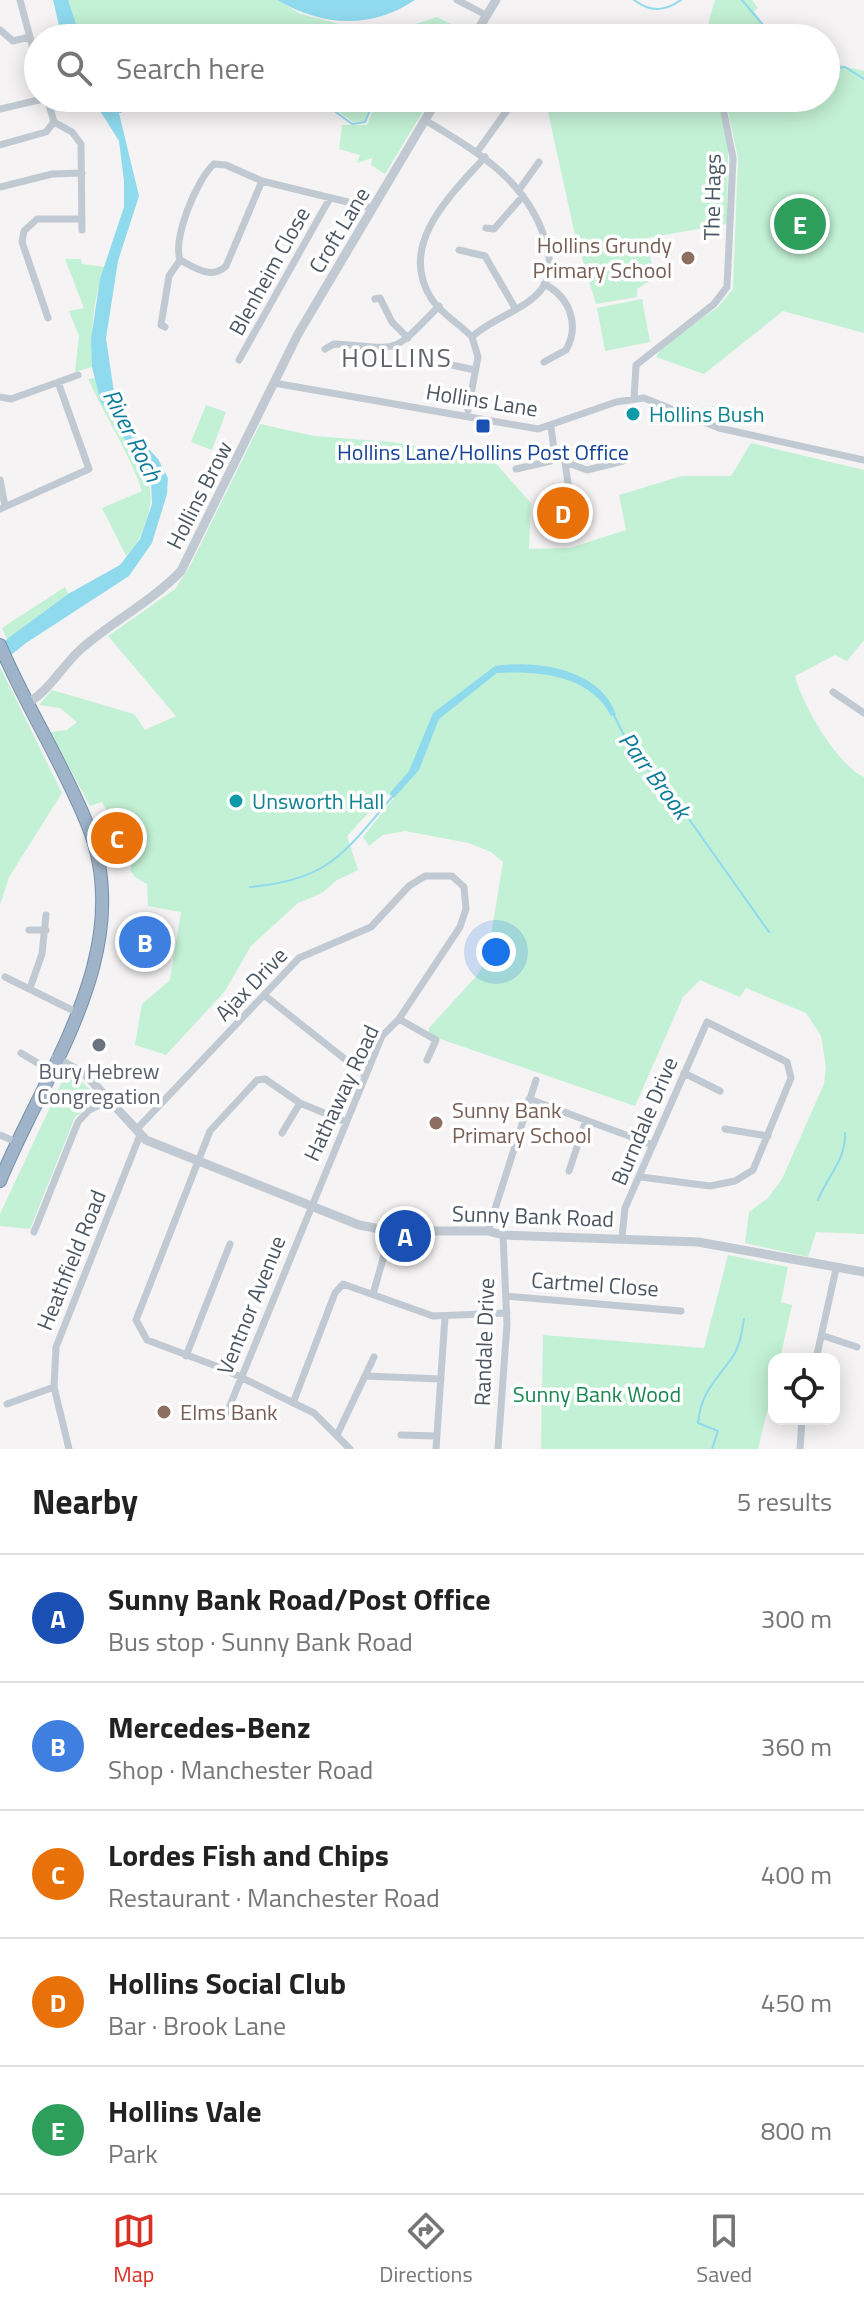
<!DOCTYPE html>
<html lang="en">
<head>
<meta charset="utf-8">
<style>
  body { margin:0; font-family:"Titillium Web",sans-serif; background:#f6f6f6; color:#222 }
  .controls { position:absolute; right:24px; bottom:24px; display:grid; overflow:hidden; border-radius:16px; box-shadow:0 4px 20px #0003 }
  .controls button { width:72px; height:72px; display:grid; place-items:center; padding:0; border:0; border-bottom:2px solid #e0e0e0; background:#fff; color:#222; font:40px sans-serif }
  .you { position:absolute; left:496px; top:952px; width:28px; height:28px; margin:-20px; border:6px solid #fff; border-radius:50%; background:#1a73e8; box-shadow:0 0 0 12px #1a73e833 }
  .badge { display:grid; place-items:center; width:52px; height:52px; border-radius:50%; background:#d93025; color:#fff; font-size:26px; font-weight:700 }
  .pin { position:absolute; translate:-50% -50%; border:4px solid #fff; box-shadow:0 2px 8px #0006 }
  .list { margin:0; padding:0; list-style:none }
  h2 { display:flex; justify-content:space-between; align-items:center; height:104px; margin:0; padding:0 32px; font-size:34px }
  h2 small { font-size:26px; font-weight:400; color:#767676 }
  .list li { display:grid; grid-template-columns:52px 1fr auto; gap:24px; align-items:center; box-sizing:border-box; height:128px; padding:0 32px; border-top:2px solid #e0e0e0 }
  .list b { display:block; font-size:30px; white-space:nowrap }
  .list p { margin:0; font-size:26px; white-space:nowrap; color:#767676 }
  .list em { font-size:26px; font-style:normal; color:#767676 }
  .icon { flex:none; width:44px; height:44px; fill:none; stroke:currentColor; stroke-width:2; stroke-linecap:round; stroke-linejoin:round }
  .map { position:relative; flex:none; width:864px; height:1449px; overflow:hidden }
  .search { position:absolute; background:#fff; box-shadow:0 4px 20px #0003; left:24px; right:24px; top:24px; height:88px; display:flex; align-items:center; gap:20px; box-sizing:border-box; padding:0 28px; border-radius:44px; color:#767676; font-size:30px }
  .sheet { height:744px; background:#fff }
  nav { display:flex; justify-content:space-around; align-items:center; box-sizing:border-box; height:112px; border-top:2px solid #e0e0e0; background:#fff; font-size:22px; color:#767676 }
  nav a { display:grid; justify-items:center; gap:4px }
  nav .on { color:#d93025 }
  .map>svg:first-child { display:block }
</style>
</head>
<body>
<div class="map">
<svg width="864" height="1449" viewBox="0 0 864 1449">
  <rect width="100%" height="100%" fill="#f5f3f3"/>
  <!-- green -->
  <path fill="#c3f1d5" d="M 68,0 L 277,0 L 301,14 L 339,24 L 337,31 C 380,42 398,29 437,17 L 459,28 L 458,33 L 408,38 L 81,38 Z
    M 715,0 L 752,0 L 758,8 L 754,11 L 772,38 L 709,38 L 709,20 Z
    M 826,62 L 864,71 L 864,333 L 783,311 L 704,374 L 656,357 L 662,346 L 718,307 L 733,289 L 738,158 L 725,98 L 826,98 Z
    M 320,98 L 374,98 L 364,121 L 353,122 Z
    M 378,98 L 431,98 L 385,174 L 371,165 L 372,158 L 357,163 L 360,155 L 339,149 L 342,125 L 367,125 Z
    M 545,98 L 718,98 L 728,146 L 727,224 L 647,238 L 654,278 L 637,289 L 637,297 L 596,304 L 575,235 Z
    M 65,259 L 81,259 L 82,264 L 106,267 C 92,296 91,335 92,367 L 75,372 L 79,336 L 69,311 L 84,308 Z
    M 642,299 L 650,342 L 605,351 L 597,308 Z
    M 95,378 C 104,438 170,460 145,524 C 140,537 137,546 126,556 L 102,508 L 142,491 C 129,452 105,416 88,379 Z
    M 206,405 L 226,412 L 212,450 L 191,442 Z
    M 260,424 L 314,436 L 391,442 L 491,458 L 531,503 L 529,549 L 570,548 L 626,530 L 619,495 L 682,476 L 731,476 L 751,443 L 864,470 L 864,640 L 847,661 L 835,655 L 795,676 C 802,704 837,765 864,777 L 864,1234 L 816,1232 L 808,1257 L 745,1243 L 749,1212 L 768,1198 L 782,1179 L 824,1084 L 826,1067 L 821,1036 L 806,1013 L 746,988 L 740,997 L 700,980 L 683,997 L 635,1106 L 429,1035 L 429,1028 L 479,973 L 488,954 L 503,862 L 491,852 L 469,843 L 405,831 L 383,835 L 369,846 L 363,837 L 405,784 L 383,797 L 347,836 L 358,870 L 337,880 L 322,893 L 298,903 L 251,946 L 225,991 L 166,1055 L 135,1045 L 142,1004 L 170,980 L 181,912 L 148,906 L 147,884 L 135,877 L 130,870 L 136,856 L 121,821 L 113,823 L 102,802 L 90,806 L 50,732 L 67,730 L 77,722 L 60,708 L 39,705 L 52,690 L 134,714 L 145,730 L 176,716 L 108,636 L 175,589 L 190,566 Z
    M 65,587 L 68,594 L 7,639 L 2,628 Z
    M 0,667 L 62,793 L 9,877 L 0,905 Z
    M 67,1071 C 73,1072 94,1093 99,1100 L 75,1117 L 30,1229 L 0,1226 L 0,1214 Z
    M 728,1255 L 788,1267 L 781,1302 L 792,1305 L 780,1359 L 774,1359 L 774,1383 L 758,1449 L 541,1449 L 543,1335 L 704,1348 Z"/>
  <!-- water -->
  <path fill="#90daee" d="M 53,0 L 68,0 L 81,38 L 62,38 Z
    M 277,0 L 415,0 C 370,30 322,26 277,0 Z
    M 92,98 L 113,98 L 117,105 L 139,196 L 118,261 L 106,338 L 115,399 L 125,423 L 158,459 L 168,478 L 167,494 L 152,543 L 129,576 L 26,643 L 0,664 L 0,645 L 7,639 L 68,594 L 120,565 L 140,539 L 152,504 L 151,481 L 100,400 L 92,367 L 91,339 L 100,279 L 124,207 L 124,181 L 119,141 Z
    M 495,666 C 537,660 601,669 616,715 L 611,716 C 590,675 539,671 497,673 L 439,719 L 419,770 L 394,798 L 389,794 L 409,771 L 433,713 Z"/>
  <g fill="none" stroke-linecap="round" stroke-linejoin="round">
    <!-- stream -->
    <path stroke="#90daee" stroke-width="2" d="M 634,0 C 650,12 664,12 681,0
      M 742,0 L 774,38
      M 412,38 L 458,33 L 468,37
      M 826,69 L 845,67 L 864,79
      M 239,98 L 242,98
      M 317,98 L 352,124 L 365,122 L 375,98
      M 120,112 L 152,98
      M 613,713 L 632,752 L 674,798 L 769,932
      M 250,887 C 329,880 343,854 393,796
      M 818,1200 C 828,1175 846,1160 845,1133
      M 712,1449 L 718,1431 L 698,1423 C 701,1391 717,1380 733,1356 C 740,1346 742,1331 744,1319"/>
    <defs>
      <path id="trunk" d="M 0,645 C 26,707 63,763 88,826 C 138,950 45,1071 0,1181"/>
    </defs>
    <!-- trunk casing -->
    <use href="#trunk" stroke="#7690ad" stroke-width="14"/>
    <!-- minor -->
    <path stroke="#c1cad2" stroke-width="7" d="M 20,0 L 38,67
      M 457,0 L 486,15
      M 0,30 L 13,41 L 29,37
      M 668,30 L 668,38
      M 47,98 L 54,122
      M 0,109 L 47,98
      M 425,120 C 476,151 526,179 545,239 C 549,251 552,270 546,282 C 534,308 492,317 472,337 L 478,357 L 468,410
      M 54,122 L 72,132 L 81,144 L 82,230
      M 0,145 L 46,132 L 54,122
      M 477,152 L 508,109 L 521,103
      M 214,164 C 196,180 173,238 180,260 C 196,268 211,280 226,266 L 262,181
      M 214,164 L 226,165 L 262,181 L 372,208
      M 0,187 L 52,174 L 82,173
      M 519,190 L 539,162
      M 486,228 L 494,229 L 523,196
      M 459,250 L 485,256 L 515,308
      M 375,299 L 380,298 L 392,322 L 408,338
      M 48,318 L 22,242 L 24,231 L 37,219 L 82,219
      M 165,327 L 161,325 L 169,276 L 180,260
      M 472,337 C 460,324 440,313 431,298 C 397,244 452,194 485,157
      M 325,349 L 334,344 C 402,348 389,357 439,306
      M 239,360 L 330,198
      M 544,362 L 566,350 C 580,325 570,297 544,284
      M 447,364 L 475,370
      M 274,383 L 538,429 L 616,402 L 644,398 L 719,428 L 864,460
      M 0,397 L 11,399 L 78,375
      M 634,399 L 636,365 L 714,304 L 727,287 L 733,158 L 721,98
      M 551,427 L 554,449 L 565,462 L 571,504
      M 565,462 L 587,470 L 623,461
      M 516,469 L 551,461 L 558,454
      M 0,480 L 5,506
      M 0,509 L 89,469 L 58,382
      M 833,692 L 864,713
      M 29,930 L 46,930
      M 5,977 L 78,1013
      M 30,988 L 42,954 L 46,915
      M 264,995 L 365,1075
      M 399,1019 L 436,1040 L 427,1060
      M 21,1053 L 49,1070
      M 684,1073 L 720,1091
      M 529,1099 L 653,1145
      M 346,1122 L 300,1103 L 265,1079 L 257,1080 L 210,1131 L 136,1320 L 147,1340 L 224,1369 L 314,1413 L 350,1449
      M 725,1129 L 768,1136
      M 136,1130 L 299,958 L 371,927 L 409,886 L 425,876 L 452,876 L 464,887 L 466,909 L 460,927 L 399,1019 L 382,1036 L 226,1415
      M 282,1133 L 300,1103
      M 0,1135 L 16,1142
      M 569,1171 L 586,1120
      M 488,1231 L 536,1080
      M 34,1232 L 78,1122 L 89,1110 L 109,1100
      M 622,1237 L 625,1208 L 707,1022 L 787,1062 L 791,1078 L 753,1170 L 735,1181 L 710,1186 L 641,1177
      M 373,1294 L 391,1231
      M 506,1296 L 681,1311
      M 821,1335 L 857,1347
      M 186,1356 L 230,1244
      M 816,1359 L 836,1269
      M 365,1376 L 441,1379
      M 293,1403 L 335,1293 L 343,1284 L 433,1316 L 507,1313
      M 7,1404 L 54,1387
      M 337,1435 L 374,1357
      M 401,1435 L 437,1436
      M 69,1449 L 54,1387 L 56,1347 L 140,1135
      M 436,1449 L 445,1317
      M 498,1449 L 507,1324 L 503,1235
      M 800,1449 L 802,1419"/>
    <!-- tertiary -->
    <path stroke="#c1cad2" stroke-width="9" d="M 473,38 L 496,0
      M 28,703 C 50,690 62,666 81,649 C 113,621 151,602 181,571 L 298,334 L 438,98
      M 56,1058 L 87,1076 L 146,1140 L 359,1225 L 391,1231 L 488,1231 L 503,1235 L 698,1242 L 864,1272"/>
    <!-- trunk -->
    <use href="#trunk" stroke="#9fb4c9" stroke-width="12"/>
  </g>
  <!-- markers -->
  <g fill="#8d6e63" stroke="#fff" stroke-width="3">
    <circle cx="688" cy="258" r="8"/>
    <circle cx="436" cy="1123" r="8"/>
    <circle cx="164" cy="1412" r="8"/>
  </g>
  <g fill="#0f9aa8" stroke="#fff" stroke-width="3">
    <circle cx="633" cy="414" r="8"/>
    <circle cx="236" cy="801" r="8"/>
  </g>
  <rect fill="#1a4fb4" stroke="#fff" stroke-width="3" x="475" y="418" width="16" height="16" rx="4"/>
  <circle fill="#6b7280" stroke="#fff" stroke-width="3" cx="99" cy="1045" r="8"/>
  <g text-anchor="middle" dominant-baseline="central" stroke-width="7" stroke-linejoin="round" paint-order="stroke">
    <!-- street labels -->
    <g font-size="22" fill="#4a5661" stroke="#fff">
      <text transform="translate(712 197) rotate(-89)">The Hags</text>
      <text transform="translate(339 230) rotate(-59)">Croft Lane</text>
      <text transform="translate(269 271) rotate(-61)">Blenheim Close</text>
      <text transform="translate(482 400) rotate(9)">Hollins Lane</text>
      <text transform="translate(199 495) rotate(-63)">Hollins Brow</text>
      <text transform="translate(251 984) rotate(-46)">Ajax Drive</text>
      <text transform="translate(341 1093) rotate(-65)">Hathaway Road</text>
      <text transform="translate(644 1121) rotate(-67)">Burndale Drive</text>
      <text transform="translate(533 1216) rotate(2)">Sunny Bank Road</text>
      <text transform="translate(71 1260) rotate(-68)">Heathfield Road</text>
      <text transform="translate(595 1284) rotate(4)">Cartmel Close</text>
      <text transform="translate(251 1305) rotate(-68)">Ventnor Avenue</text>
      <text transform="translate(484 1342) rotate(-88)">Randale Drive</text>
    </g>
    <!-- education labels -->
    <g font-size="22" fill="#785e54" stroke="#fff" text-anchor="start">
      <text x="672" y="245" text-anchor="end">Hollins Grundy<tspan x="672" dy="25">Primary School</tspan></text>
      <text x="452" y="1110">Sunny Bank<tspan x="452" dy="25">Primary School</tspan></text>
      <text x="180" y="1412">Elms Bank</text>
    </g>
    <!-- culture labels -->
    <g font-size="22" fill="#0d838f" stroke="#fff" text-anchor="start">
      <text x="649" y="414">Hollins Bush</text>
      <text x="252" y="801">Unsworth Hall</text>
    </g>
    <!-- transit labels -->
    <g font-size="22" fill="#164399" stroke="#fff">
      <text x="483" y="452">Hollins Lane/Hollins Post Office</text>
    </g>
    <!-- worship labels -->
    <g font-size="22" fill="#5b616d" stroke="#fff">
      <text x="99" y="1071">Bury Hebrew<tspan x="99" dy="25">Congregation</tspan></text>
    </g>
    <!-- park labels -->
    <g font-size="22" fill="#17864f" stroke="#fff">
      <text x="597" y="1394">Sunny Bank Wood</text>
    </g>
    <!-- water labels -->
    <g font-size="24" font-style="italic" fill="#0c7c9b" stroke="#fff">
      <text transform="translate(133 435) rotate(63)">River Roch</text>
      <text transform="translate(655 775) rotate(53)">Parr Brook</text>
    </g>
    <!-- quarter labels -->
    <g font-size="26" letter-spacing="2" fill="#5f6368" stroke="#fff">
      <text x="397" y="357">HOLLINS</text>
    </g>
  </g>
</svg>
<div class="controls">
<button><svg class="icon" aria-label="locate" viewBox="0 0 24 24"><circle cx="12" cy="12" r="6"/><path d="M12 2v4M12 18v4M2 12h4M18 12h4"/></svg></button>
</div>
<div class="you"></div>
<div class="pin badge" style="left:405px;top:1236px;background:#1a4fb4">A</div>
<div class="pin badge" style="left:145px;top:942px;background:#3f7fe0">B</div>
<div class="pin badge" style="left:117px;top:838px;background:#e8710a">C</div>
<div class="pin badge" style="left:563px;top:513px;background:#e8710a">D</div>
<div class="pin badge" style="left:800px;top:224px;background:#2e9e5b">E</div>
<div class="search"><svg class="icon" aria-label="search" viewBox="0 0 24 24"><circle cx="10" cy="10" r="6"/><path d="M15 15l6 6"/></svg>Search here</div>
</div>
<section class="sheet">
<h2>Nearby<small>5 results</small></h2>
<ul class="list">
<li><span class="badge" style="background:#1a4fb4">A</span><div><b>Sunny Bank Road/Post Office</b><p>Bus stop · Sunny Bank Road</p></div><em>300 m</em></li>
<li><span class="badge" style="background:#3f7fe0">B</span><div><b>Mercedes-Benz</b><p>Shop · Manchester Road</p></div><em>360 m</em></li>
<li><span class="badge" style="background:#e8710a">C</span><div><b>Lordes Fish and Chips</b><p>Restaurant · Manchester Road</p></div><em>400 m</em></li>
<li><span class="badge" style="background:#e8710a">D</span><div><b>Hollins Social Club</b><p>Bar · Brook Lane</p></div><em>450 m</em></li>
<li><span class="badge" style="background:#2e9e5b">E</span><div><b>Hollins Vale</b><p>Park</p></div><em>800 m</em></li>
</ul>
</section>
<nav>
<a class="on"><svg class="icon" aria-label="map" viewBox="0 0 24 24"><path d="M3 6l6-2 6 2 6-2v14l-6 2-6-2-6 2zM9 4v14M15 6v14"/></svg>Map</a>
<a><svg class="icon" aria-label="directions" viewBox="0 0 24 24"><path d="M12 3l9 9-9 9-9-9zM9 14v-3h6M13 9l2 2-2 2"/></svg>Directions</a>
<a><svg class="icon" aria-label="saved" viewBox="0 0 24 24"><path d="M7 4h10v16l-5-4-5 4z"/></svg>Saved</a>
</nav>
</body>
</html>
